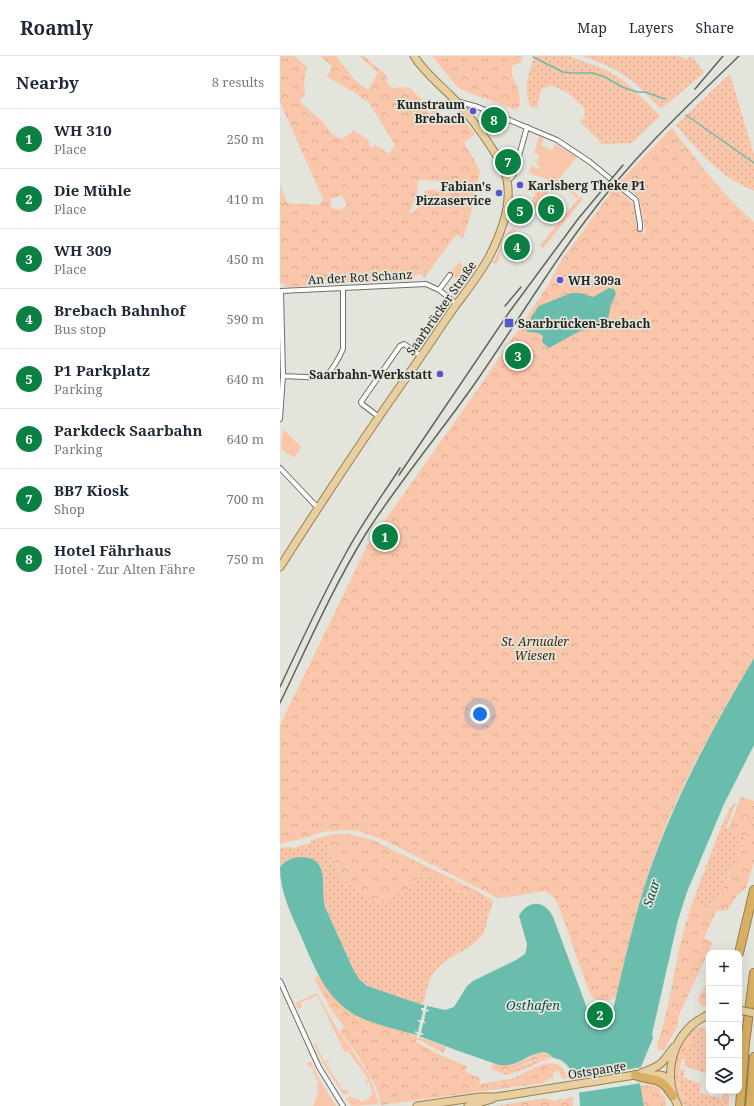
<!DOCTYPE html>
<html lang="en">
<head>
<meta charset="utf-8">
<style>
  body { margin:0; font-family:"Noto Serif",serif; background:#f2f2f3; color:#1f2937 }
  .controls { position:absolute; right:12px; bottom:12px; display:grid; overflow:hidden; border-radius:8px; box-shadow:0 4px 16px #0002 }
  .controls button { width:36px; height:36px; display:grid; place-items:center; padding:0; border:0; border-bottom:1px solid #e0e1e3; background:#fff; color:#1f2937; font:20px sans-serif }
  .you { position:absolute; left:200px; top:658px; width:14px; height:14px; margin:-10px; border:3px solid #fff; border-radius:50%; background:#1a73e8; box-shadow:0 0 0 6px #1a73e833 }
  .badge { display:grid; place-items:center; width:26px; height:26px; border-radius:50%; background:#0b8043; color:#fff; font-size:13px; font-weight:700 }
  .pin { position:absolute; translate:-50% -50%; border:2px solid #fff; box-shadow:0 1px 4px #0006 }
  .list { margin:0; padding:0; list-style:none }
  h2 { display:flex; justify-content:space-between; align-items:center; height:52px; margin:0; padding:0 16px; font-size:17px }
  h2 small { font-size:13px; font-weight:400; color:#747a83 }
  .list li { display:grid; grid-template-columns:26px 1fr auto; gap:12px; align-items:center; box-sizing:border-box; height:60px; padding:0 16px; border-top:1px solid #e0e1e3 }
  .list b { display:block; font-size:15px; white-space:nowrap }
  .list p { margin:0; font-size:13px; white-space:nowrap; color:#747a83 }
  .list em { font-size:13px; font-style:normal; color:#747a83 }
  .icon { flex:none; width:22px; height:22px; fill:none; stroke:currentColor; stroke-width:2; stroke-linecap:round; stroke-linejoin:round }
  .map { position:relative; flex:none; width:474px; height:1050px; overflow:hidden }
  header { display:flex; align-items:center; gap:24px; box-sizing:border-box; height:56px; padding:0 20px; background:#fff; border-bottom:1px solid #e0e1e3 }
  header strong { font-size:19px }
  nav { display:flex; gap:22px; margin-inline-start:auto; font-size:14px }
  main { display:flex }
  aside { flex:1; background:#fff }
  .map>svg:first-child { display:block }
</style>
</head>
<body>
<header>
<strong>Roamly</strong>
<nav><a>Map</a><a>Layers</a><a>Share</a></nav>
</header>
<main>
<aside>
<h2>Nearby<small>8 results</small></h2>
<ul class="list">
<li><span class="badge">1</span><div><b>WH 310</b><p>Place</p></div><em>250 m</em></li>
<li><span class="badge">2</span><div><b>Die Mühle</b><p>Place</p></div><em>410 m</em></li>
<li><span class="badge">3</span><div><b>WH 309</b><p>Place</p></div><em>450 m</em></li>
<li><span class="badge">4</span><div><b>Brebach Bahnhof</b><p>Bus stop</p></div><em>590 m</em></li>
<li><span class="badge">5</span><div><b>P1 Parkplatz</b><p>Parking</p></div><em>640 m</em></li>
<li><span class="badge">6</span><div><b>Parkdeck Saarbahn</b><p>Parking</p></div><em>640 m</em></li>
<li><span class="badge">7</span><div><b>BB7 Kiosk</b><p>Shop</p></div><em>700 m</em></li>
<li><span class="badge">8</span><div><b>Hotel Fährhaus</b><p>Hotel · Zur Alten Fähre</p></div><em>750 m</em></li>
</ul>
</aside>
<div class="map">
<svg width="474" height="1050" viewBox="0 0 474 1050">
  <defs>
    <pattern id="grass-dots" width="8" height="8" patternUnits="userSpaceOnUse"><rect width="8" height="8" fill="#fac6aa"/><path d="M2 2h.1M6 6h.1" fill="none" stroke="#d6aa92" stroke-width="1.8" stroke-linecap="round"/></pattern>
    <pattern id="forest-crowns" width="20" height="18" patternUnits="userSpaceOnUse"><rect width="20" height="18" fill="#fac6aa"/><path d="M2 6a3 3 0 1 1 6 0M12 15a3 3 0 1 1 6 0" fill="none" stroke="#d6aa92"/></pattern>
  </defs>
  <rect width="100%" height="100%" fill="#e3e4db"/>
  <!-- grass -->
  <path fill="url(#grass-dots)" d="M 255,0 L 288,0 L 324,13 L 340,22 L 353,33 L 380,60 L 352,87 L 322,88 L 300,66 L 305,60 L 304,52 L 288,37 L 271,29 L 262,33 L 259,41 L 257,52 L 251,51 C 242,35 249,16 255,0 Z
    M 303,0 L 399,0 L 404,3 L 413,1 L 424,17 L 381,53 C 369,41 357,27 342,18 C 330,10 316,5 303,0 Z
    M 450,18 L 474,99 L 474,135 C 439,120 420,97 396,69 Z
    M 273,119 L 299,140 L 297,142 L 277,125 L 245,164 L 257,132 L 264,134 L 268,123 L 269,124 Z
    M 300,141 L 303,143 L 263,192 L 260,189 Z
    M 233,171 L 236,174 L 235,176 C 224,180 219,196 218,207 L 213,207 L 226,180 Z
    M 456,747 L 446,772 L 463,780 L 474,757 L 474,765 L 465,782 L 458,803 L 448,819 L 438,844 L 425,853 L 413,845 L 441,771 L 450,752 Z
    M 46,780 C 48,795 58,807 61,822 L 84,837 L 96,847 L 108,843 L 117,834 L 135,828 L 139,820 C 153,820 167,822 176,835 L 190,838 L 195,834 L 213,844 C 214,850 211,850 210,855 C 207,862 207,869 204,876 C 193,894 172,897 158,912 C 148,921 147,936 143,949 L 87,930 L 79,923 L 74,915 L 45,851 L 43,843 L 41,810 C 30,798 11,797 0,811 L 0,792 L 8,791 L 14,792 L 30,787 L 31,784 Z
    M 417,971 L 423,971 L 429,976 L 429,1018 L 406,1011 L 404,1010 L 406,1004 L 402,1003 L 409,987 L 413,984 L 407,981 Z
    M 263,1003 L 271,1003 L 262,1005 L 243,1014 L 226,1019 L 211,1013 C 234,1019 242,1007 263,1003 Z
    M 400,1013 L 405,1014 L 403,1021 L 421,1028 L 419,1037 L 442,1043 L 443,1038 L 447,1038 L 448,1035 L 455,1035 L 454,1039 L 449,1038 L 449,1050 L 408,1050 C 399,1039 398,1026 400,1013 Z"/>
  <!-- forest -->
  <path fill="url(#forest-crowns)" fill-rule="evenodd" d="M 0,0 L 14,0 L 27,11 L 24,24 L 25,38 L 19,45 L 42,65 L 52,78 L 59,82 L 64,82 L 74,74 L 90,85 L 88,89 L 93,92 L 95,88 L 109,98 L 115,89 L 89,47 L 74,36 L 47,21 L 52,10 L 40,0 L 56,0 L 75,24 L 88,34 L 98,17 L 79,0 L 84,0 L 106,19 L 108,28 L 112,32 L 129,31 L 141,43 L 141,49 L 150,58 L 155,53 L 171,70 L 181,61 L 195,78 L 184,87 L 200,114 L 191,157 L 183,183 L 176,179 L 144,222 L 142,218 L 135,219 L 134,223 L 59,228 L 58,223 L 29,225 L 30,230 L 6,231 L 3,227 L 0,228 L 0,128 L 7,147 L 39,149 L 43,143 L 0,46 ZM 138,124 L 170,125 L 172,133 L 167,135 L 159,136 L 154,133 L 145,135 L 141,147 L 133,157 L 130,157 L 130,155 L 137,139 ZM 62,139 L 67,149 L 60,154 L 51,151 L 51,143 Z
    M 152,0 L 243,0 L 240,7 L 233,9 C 229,20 236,25 239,36 C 240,40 240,45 240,49 L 236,54 L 182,34 L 176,29 Z
    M 392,72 C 418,105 442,139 474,166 L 474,602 C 434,669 394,739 370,813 C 356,856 346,899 336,942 C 326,945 317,948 310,938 L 279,851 L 274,841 L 265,835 L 221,842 L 216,841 L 104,784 L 78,775 L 61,774 L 42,776 L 28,781 L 0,788 L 0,669 L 87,490 L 200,330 L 267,231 L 281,205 L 335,131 L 353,148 L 357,170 L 366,180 L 359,141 L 340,125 Z
    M 461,741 L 474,745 L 474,757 L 464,780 L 448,773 Z
    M 474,765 L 474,806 L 466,832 L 457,839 L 448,854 L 436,855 L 424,882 L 433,886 L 399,959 L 397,971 L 384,994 L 378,994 L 377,990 C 393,943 395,892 413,845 L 425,853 L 438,844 L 448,819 L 458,803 L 465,782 Z
    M 55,778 L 70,778 L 93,784 L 195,834 L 190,838 L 176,835 C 167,822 154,820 139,820 L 135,828 L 128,835 L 117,834 L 108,843 L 96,847 L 84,837 L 61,822 C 59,807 48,795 46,780 Z
    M 39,920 L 59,947 L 69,956 L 86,964 L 118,973 L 166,991 L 163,997 L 139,984 L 136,984 L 136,986 L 162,1000 L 187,1010 L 185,1016 L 200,1022 L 199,1028 C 210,1026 222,1025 233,1022 C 253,1015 276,992 288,1022 L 282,1023 L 279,1015 L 276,1015 L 273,1017 L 273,1021 L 263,1027 L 101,1049 C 96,1019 76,999 60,974 L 64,970 C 51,956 43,939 34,922 Z
    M 429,924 L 429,950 L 424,951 L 419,947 L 418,942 Z
    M 407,981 L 414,984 C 403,991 397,1018 399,1030 C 400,1037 403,1044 408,1050 L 404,1050 C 391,1028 391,1002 407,981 Z
    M 263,996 L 271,998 L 273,1002 C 267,1002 260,1003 254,1004 C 235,1010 233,1019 211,1013 L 213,1007 C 233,1014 245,1001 263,996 Z
    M 370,1029 L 380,1032 L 381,1038 L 385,1040 L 386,1050 L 364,1050 L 364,1046 L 360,1030 Z
    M 293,1041 L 293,1050 L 216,1050 L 265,1042 L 276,1045 L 281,1042 L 284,1045 L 287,1042 Z"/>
  <!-- garden -->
  <path fill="#fac6aa" d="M 259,80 L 264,83 L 261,89 L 272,94 L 275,88 L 297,101 L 279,123 L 273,119 L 269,124 L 249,117 L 251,110 L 259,113 L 260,110 L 256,108 L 259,99 L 254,97 Z
    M 179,206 L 185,211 L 177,223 L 170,218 Z
    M 3,373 L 21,391 L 14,402 L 1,393 Z
    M 37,937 L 56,971 L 90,1020 L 99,1048 L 72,1050 L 66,1043 L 70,1040 L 75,1043 L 79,1043 L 81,1046 L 90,1043 L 89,1040 L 93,1038 L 89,1026 L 86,1027 L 85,1025 L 88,1023 L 68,995 L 65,997 L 37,939 L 21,947 L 22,951 L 18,953 L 15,947 Z
    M 36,988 L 44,1006 L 48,1004 L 49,1006 L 46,1008 L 63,1034 L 66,1033 L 69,1036 L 64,1039 L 44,1009 L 34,989 Z
    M 28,1006 L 31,1006 L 38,1021 L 56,1050 L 33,1050 L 39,1034 L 37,1033 L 36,1030 L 39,1028 L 31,1010 L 28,1011 L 27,1009 Z"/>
  <!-- water -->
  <path fill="#6abcac" d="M 329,232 L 334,233 L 336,238 L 331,248 L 328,263 L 321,267 L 298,276 L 269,292 L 262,286 L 263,280 L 258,277 L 248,276 L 244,272 L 251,267 L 251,261 L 259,250 L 291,237 L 300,237 L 313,241 Z
    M 474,602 L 474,689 L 444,748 L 407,836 L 398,864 L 372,978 L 373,982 L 360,1013 L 359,1022 L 364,1050 L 300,1050 C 300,1035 296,1014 282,1005 C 280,1003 276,1003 274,1002 C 270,1000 269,996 263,996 C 247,998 236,1012 219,1009 C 192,1000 165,990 139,980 C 113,971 81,968 60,948 C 41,930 31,904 21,880 C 11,858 0,836 0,811 C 6,804 13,801 22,801 C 51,802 40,831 45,851 L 74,915 L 79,923 L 87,930 L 143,949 L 165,954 L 174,951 L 187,930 L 193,925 L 236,904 L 245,898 L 246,895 L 247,888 L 239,860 C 248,843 265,844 273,861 L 311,963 L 318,970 L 326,968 L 332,958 C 344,909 354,859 371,811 C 397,738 434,669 474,602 Z"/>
  <!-- pier -->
  <path fill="#e3e4db" d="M 145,947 L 148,948 L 146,953 L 149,954 L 148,956 L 146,955 L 144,965 L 146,967 L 143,967 L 141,977 L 143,977 L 143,979 L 140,979 L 139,983 L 137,982 L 137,978 L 135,977 L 135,975 L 138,976 L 140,966 L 137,964 L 141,964 L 143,955 L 141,954 L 141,952 L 144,952 Z
    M 363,1011 L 361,1022 L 362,1027 L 297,1037 L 293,1023 L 292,1022 Z"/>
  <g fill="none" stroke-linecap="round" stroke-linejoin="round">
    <!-- stream -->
    <path stroke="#6abcac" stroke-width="1.5" d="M 253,1 L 283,16 L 292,17 L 313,17 L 325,21 L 342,31 L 357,36 L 365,36 L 385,43
      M 406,59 L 474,107"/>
    <defs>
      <path id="street" d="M 176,45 L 198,51 L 277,84 L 310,106 L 356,144 L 360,168 L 360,173
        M 227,124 L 231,122 L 234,118 L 247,71
        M 159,234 L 170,219
        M 3,320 C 12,320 38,323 45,320 C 51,317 60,300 63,293 L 63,232
        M 99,361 L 82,348 L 81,346 L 120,290 L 124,288 L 141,300
        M 0,363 L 3,320 L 1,235 L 146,228 L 159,234 L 177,248
        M 0,412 L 38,452
        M 0,925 L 39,1011 L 63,1050"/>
      <path id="primary" d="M 0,511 C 41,447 82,384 126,322 C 143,298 159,273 176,249 C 188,233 200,218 209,201 C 221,178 232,150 227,124 C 222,101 187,55 169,38 C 157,26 143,15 134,0
        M 361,1017 C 381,1010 382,1008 394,991
        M 137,1050 L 200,1041 L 216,1041 L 355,1019 L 379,1019 L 384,1020 L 391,1025
        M 188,1050 L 212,1043
        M 398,1050 C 385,1025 389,992 409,972 C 414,966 422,962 429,958"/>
      <path id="highway" d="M 459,897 L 474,834
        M 355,1019 C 376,1027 379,1018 393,1040
        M 460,1050 L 465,987 L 474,917
        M 470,1050 L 474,1001"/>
    </defs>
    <!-- street casing -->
    <use href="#street" stroke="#6f7068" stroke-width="6"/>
    <!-- primary casing -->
    <use href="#primary" stroke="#997f4c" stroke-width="9"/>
    <!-- highway casing -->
    <use href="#highway" stroke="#997f4c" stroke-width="10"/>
    <!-- street -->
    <use href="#street" stroke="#fff" stroke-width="4"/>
    <!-- primary -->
    <use href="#primary" stroke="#e8cfa1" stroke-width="7"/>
    <!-- highway -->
    <use href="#highway" stroke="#d8af63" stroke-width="8"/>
    <!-- rail -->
    <path stroke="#61625c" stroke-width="1.5" d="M 415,33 L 443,0
      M 225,250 L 241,231
      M 119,419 L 230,255 L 298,163 L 343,109
      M 0,631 C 21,586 42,540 66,497 C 82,467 102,440 120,412
      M 0,647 C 27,591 52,533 85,479 C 120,424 163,374 200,320 C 236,268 268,214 306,164 C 351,103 405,52 459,0"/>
    <defs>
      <path id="primary-bridge" d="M 459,954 L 474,957"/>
    </defs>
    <!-- primary-bridge casing -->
    <use href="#primary-bridge" stroke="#997f4c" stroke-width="9" stroke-linecap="butt"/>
    <!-- primary-bridge -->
    <use href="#primary-bridge" stroke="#e8cfa1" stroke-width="7"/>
  </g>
  <!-- markers -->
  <g fill="#5556cd" stroke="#e3e4db" stroke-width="1.5">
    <circle cx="193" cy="55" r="4"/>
    <circle cx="240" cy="129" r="4"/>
    <circle cx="219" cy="137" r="4"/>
    <circle cx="280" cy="224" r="4"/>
    <rect x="224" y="262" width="10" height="10" rx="2"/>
    <circle cx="160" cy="318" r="4"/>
  </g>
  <g text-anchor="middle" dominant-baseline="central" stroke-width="3.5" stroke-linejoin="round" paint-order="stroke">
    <!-- poi labels -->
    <g font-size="12" font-weight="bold" fill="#242521" stroke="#e3e4db" text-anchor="end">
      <text x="185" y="48">Kunstraum<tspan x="185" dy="14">Brebach</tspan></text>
      <text x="248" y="129" text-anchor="start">Karlsberg Theke P1</text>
      <text x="211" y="130">Fabian's<tspan x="211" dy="14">Pizzaservice</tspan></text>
      <text x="288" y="224" text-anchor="start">WH 309a</text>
      <text x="238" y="267" text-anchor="start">Saarbrücken-Brebach</text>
      <text x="152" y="318">Saarbahn-Werkstatt</text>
    </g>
    <!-- street labels -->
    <g font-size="12" fill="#242521" stroke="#e3e4db">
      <text transform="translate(80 221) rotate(-3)">An der Rot Schanz</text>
      <text transform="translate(161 252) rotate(-55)">Saarbrücker Straße</text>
      <text transform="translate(317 1014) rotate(-9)">Ostspange</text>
    </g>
    <!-- park labels -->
    <g font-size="12" font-style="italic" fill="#461f07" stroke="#e3e4db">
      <text x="255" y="585">St. Arnualer<tspan x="255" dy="14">Wiesen</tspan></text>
    </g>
    <!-- water labels -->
    <g font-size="13" font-style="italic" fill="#085247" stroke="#e3e4db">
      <text transform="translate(371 837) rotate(-72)">Saar</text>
      <text x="253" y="949">Osthafen</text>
    </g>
  </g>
</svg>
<div class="controls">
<button>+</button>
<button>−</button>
<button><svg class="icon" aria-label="locate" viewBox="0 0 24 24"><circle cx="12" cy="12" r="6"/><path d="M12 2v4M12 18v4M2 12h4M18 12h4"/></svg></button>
<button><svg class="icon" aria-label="layers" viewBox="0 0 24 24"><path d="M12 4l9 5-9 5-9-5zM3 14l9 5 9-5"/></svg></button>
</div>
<div class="you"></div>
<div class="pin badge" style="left:105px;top:481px">1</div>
<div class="pin badge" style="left:320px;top:959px">2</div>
<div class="pin badge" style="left:238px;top:300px">3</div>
<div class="pin badge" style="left:237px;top:191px">4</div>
<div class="pin badge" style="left:240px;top:155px">5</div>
<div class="pin badge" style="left:271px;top:153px">6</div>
<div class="pin badge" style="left:228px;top:106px">7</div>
<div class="pin badge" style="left:214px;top:64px">8</div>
</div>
</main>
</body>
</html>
